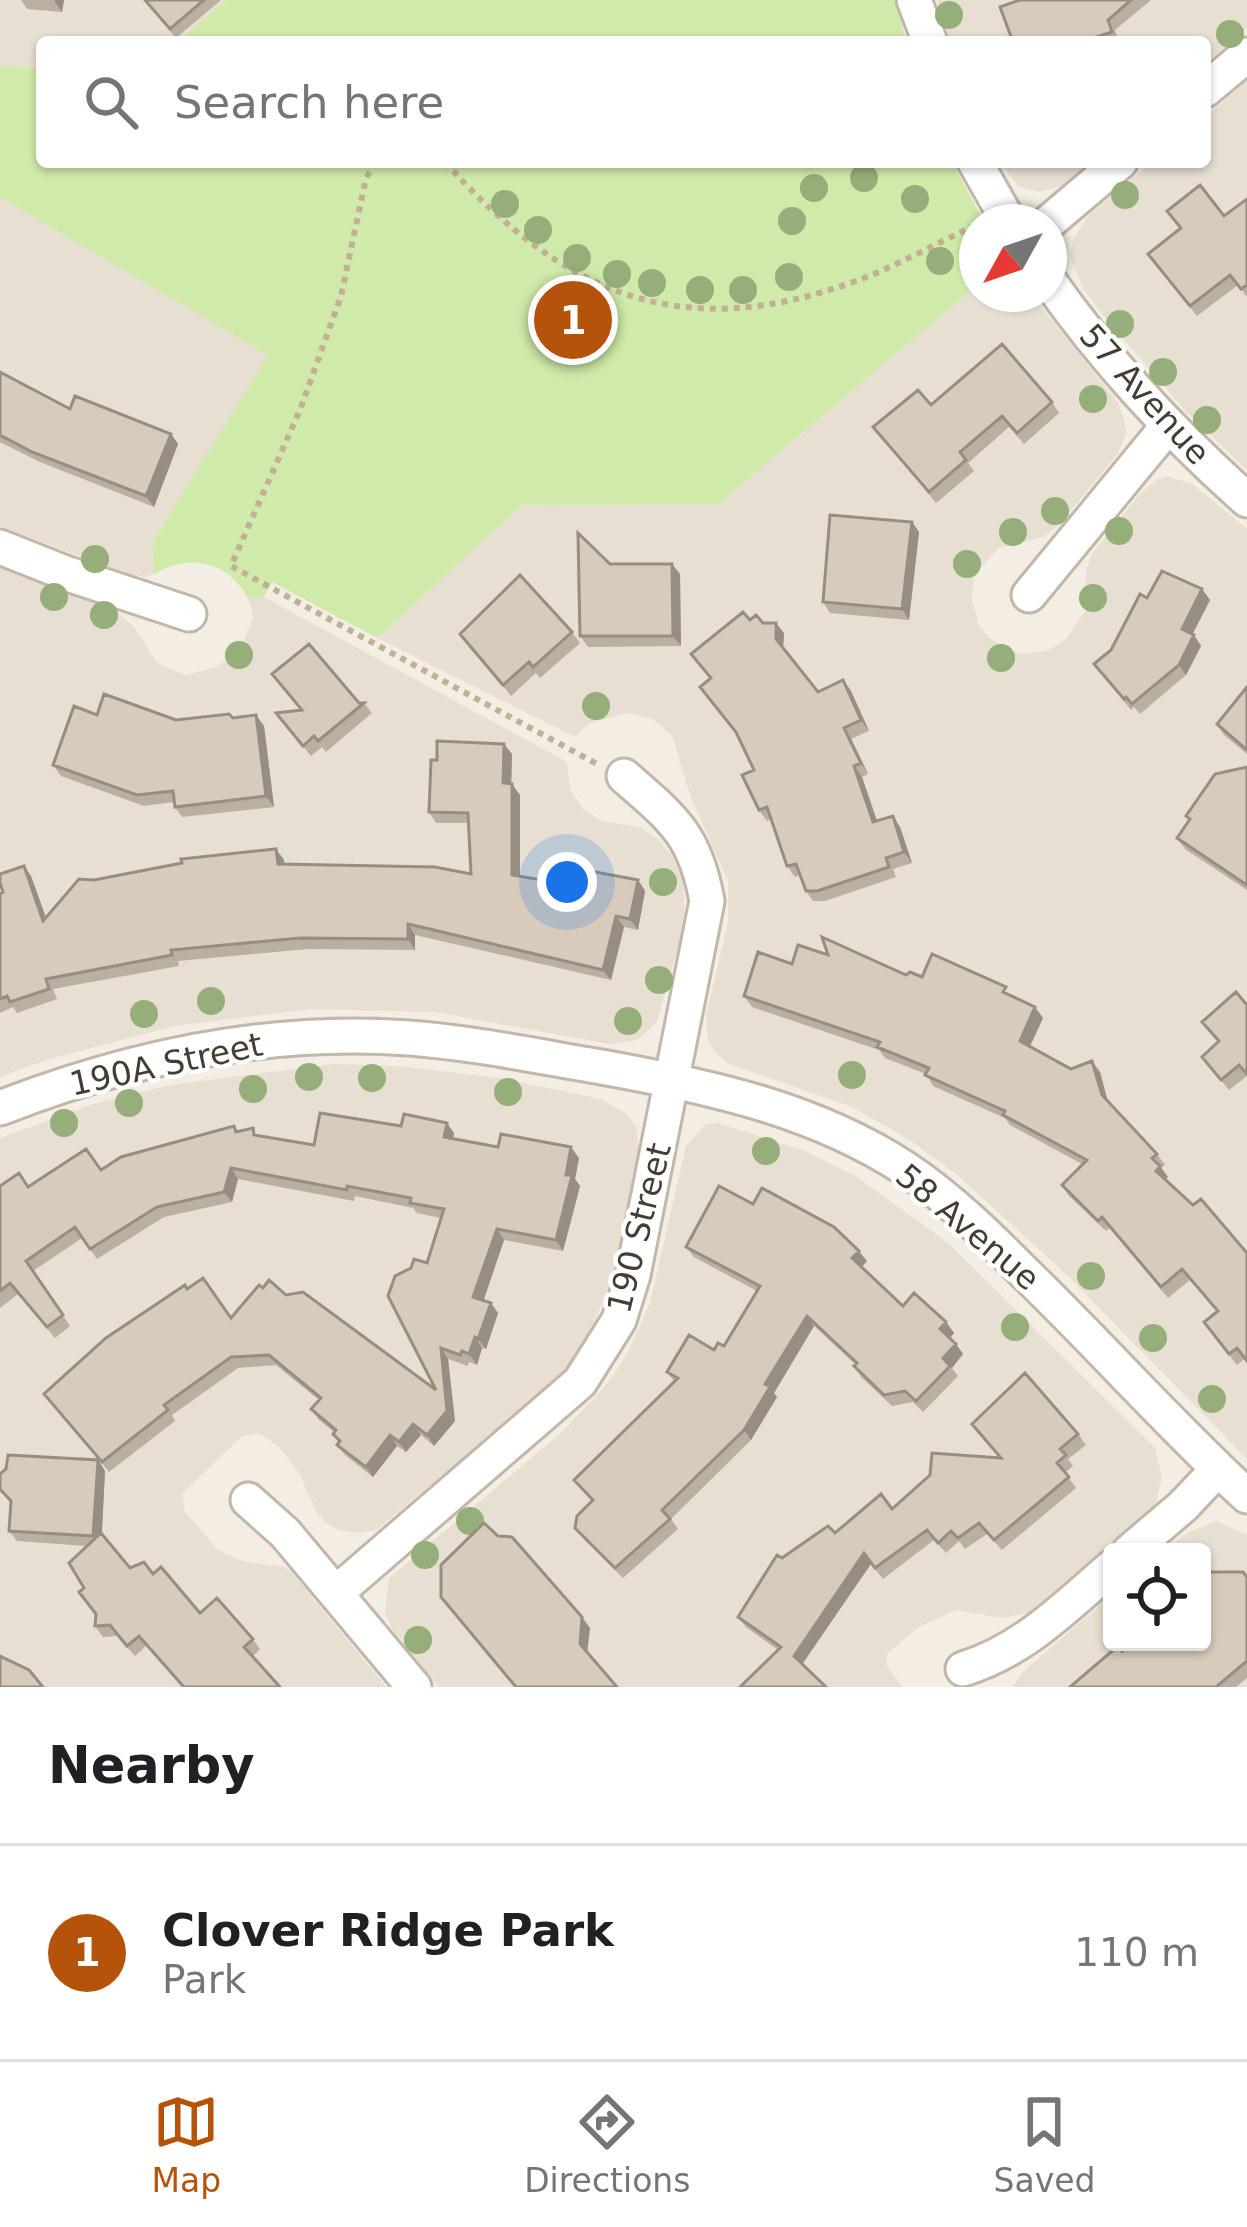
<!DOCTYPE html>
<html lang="en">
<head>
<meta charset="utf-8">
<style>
  body { margin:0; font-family:"DejaVu Sans",sans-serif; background:#f6f6f6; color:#202124 }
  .controls { position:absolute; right:36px; bottom:36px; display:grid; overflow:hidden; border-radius:12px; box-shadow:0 3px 9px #0004 }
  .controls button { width:108px; height:108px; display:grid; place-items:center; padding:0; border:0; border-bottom:3px solid #e0e0e0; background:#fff; color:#202124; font:60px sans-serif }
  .compass { position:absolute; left:959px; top:204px; width:108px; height:108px; border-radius:50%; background:#fff; box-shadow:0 3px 9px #0004; rotate:230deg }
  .you { position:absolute; left:567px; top:882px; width:42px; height:42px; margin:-30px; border:9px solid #fff; border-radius:50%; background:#1a73e8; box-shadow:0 0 0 18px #1a73e833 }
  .badge { display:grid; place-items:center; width:78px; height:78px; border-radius:50%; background:#b45309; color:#fff; font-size:39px; font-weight:700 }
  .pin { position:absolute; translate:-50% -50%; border:6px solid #fff; box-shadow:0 3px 12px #0006 }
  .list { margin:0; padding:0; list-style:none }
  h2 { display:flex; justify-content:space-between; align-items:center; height:156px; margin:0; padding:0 48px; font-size:51px }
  h2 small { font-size:39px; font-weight:400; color:#757577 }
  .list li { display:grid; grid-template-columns:78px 1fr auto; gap:36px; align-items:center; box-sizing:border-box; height:216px; padding:0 48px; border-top:3px solid #e0e0e0 }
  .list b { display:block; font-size:45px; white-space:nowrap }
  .list p { margin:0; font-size:39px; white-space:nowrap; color:#757577 }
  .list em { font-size:39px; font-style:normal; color:#757577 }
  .icon { flex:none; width:66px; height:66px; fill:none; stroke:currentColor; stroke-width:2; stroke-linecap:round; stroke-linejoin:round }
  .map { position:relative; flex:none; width:1247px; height:1687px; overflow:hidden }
  .search { position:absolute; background:#fff; box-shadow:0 3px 9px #0004; left:36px; right:36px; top:36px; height:132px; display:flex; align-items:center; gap:30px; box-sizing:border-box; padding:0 42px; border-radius:12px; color:#757577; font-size:45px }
  .sheet { height:372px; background:#fff }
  nav { display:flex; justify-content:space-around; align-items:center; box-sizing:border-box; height:168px; border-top:3px solid #e0e0e0; background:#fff; font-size:33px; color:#757577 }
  nav a { display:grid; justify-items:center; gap:6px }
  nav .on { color:#b45309 }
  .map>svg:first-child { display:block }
</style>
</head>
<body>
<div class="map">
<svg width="1247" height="1687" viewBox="0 0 1247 1687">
  <rect width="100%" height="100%" fill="#f3ede3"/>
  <!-- residential -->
  <path fill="#e7dfd1" d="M 0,0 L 226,0 L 177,42 L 42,42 L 42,69 L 0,66 Z
    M 937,0 L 1247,0 L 1247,28 L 1205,64 L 1205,42 L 951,42 Z
    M 1247,81 L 1247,470 L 1187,413 L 1103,315 L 1084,290 L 1070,257 L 1073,240 L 1088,216 L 1152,162 L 1205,162 L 1205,117 Z
    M 1000,162 L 1090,162 L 1061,186 L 1040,192 L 1018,186 Z
    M 0,197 L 269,355 L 153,542 L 154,574 L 144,577 L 121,572 L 0,526 Z
    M 977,285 L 977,294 L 1031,294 L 1119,404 L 1127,432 L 1118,453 L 1058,526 L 1043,537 L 999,548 L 980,568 L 973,579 L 972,600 L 979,625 L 988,637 L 1012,652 L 1025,654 L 1047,651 L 1066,639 L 1086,610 L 1086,570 L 1092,554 L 1138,496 L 1156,480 L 1168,477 L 1191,483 L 1247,529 L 1247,1459 L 1066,1274 L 955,1173 L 908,1139 L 852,1107 L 727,1063 L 715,1052 L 708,1041 L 706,1015 L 728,923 L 728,881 L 691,798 L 672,736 L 653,719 L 628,713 L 588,724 L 575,737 L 377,638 L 522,505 L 718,504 Z
    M 0,568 L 111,607 L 135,628 L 157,663 L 186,675 L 217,667 L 242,646 L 253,617 L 248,598 L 264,597 L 567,762 L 570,789 L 582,808 L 601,821 L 640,827 L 657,838 L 672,856 L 683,880 L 685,923 L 657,1022 L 637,1040 L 609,1044 L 435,1012 L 311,1009 L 174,1026 L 46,1060 L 0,1077 Z
    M 333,1064 L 398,1066 L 500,1078 L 601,1099 L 627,1114 L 636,1126 L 639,1148 L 617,1265 L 591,1331 L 569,1366 L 533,1401 L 376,1530 L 359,1533 L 339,1530 L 325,1522 L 316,1511 L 299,1473 L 279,1447 L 259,1433 L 242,1436 L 182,1494 L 185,1512 L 218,1550 L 242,1561 L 284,1567 L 293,1574 L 386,1687 L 0,1687 L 0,1138 L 90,1105 L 170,1085 Z
    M 718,1123 L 805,1151 L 854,1175 L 948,1243 L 1155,1448 L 1162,1477 L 1155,1506 L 1028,1613 L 1003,1618 L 956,1610 L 919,1627 L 887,1654 L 886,1664 L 902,1687 L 439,1687 L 392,1629 L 385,1612 L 389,1578 L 561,1433 L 607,1384 L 626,1356 L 650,1303 L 686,1146 L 705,1125 Z
    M 1216,1521 L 1247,1535 L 1247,1687 L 1012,1687 L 1026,1669 L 1112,1595 L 1112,1642 L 1202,1642 L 1202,1552 L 1163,1552 L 1185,1534 Z"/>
  <!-- green -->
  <path fill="#d0eaa9" d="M 226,0 L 894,0 L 907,42 L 177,42 Z
    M 0,66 L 42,69 L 42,162 L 952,162 L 984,222 L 977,222 L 977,285 L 718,504 L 522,505 L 377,638 L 272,582 L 264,597 L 248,598 C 227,561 191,553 154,574 L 153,542 L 268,355 L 0,197 Z"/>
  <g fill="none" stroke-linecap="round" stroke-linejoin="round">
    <defs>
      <path id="minor" d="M 914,0 L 930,42
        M 1205,90 L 1247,55
        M 975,162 L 1009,222
        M 1049,222 L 1120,162
        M 1049,281 C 1106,362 1173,434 1247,500
        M 0,547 L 68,574 L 189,614
        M 1029,595 L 1168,426
        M 0,1108 C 129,1058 270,1028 409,1038 C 475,1043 541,1057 607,1068 C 711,1087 816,1110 906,1169 C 951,1199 991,1239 1029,1277 C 1103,1349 1171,1426 1247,1496
        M 248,1500 L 285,1533 L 414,1687
        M 1129,1552 L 1183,1506 L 1218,1469
        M 336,1593 L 580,1382 L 619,1320 L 633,1275 L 707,901 C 695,834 673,819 624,776
        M 963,1669 C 1023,1651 1065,1607 1112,1567"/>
    </defs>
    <!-- minor casing -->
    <use href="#minor" stroke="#c2b7a8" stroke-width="39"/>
    <!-- path -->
    <path stroke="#c1b096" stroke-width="6" stroke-dasharray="6 6" stroke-linecap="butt" d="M 376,162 L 366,178 L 341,296 L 300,410 L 231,566 L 597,764
      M 445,162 C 564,295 682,345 856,281 C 897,266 935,244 974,226"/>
    <!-- minor -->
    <use href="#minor" stroke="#fff" stroke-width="33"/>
  </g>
  <!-- trees -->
  <g fill="#96ae79">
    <circle cx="949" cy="15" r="14"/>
    <circle cx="1230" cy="34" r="14"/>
    <circle cx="864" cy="178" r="14"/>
    <circle cx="814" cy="188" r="14"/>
    <circle cx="1125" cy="195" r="14"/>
    <circle cx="915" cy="199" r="14"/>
    <circle cx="505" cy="204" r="14"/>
    <circle cx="792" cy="221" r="14"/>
    <circle cx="538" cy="230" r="14"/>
    <circle cx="577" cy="258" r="14"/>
    <circle cx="940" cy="261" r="14"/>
    <circle cx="617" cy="274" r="14"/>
    <circle cx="789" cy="277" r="14"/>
    <circle cx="652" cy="283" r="14"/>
    <circle cx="700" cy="290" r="14"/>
    <circle cx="743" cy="290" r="14"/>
    <circle cx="1120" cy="324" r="14"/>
    <circle cx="1163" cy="372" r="14"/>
    <circle cx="1093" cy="399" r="14"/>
    <circle cx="1207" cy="420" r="14"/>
    <circle cx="1055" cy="511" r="14"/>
    <circle cx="1119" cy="531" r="14"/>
    <circle cx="1013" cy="532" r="14"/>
    <circle cx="95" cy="559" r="14"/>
    <circle cx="967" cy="564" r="14"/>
    <circle cx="54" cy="597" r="14"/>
    <circle cx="1093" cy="598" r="14"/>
    <circle cx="104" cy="615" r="14"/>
    <circle cx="239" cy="655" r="14"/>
    <circle cx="1001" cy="658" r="14"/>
    <circle cx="596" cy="706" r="14"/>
    <circle cx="663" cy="882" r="14"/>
    <circle cx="659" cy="980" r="14"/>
    <circle cx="211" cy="1001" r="14"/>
    <circle cx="144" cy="1014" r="14"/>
    <circle cx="628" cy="1021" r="14"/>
    <circle cx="852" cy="1075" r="14"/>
    <circle cx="309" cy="1077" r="14"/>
    <circle cx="372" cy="1078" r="14"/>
    <circle cx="253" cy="1089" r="14"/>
    <circle cx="508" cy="1092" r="14"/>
    <circle cx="129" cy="1103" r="14"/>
    <circle cx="64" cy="1123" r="14"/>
    <circle cx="766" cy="1151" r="14"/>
    <circle cx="1091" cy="1276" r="14"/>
    <circle cx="1015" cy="1327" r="14"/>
    <circle cx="1153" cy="1338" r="14"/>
    <circle cx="1212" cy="1399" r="14"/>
    <circle cx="470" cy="1521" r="14"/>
    <circle cx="425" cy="1555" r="14"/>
    <circle cx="418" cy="1640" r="14"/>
  </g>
  <!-- wall -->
  <path fill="#baafa1" d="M 21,0 L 64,0 L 62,12 L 27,9 Z
    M 144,0 L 221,0 L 176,38 Z
    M 1020,0 L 1151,0 L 1115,30 L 1119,42 L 1013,42 Z
    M 1247,199 L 1247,297 L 1238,285 L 1197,316 L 1156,264 Z
    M 0,372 L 70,409 L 171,434 L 178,444 L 154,507 L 40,462 L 0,442 Z
    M 1052,402 L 1059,413 L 1024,444 L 1009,427 L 968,463 L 974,471 L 936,503 L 873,427 L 931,405 Z
    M 912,522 L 919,532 L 909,620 L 830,613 L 823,602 Z
    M 610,564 L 680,574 L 681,646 L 588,647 L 580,636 Z
    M 1147,598 L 1210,600 L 1192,634 L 1201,646 L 1186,675 L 1140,714 L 1134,707 L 1131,710 L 1094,664 L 1111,650 Z
    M 750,620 L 763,623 L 784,633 L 783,648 L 818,692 L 843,680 L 851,691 L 869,731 L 851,739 L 868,774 L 862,777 L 877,821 L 900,827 L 912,863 L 893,869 L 896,877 L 825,901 L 813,901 L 806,891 L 801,875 L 795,877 L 787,866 L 771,819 L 767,821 L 759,810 L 754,770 L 710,678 L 691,654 Z
    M 572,632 L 580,643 L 540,678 L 536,673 L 511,696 L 460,634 Z
    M 272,674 L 359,703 L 364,703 L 372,713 L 326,752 L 322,747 L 311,756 L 276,713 L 301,710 Z
    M 1247,687 L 1247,754 L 1224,735 L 1217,724 Z
    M 97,715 L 176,720 L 233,718 L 264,726 L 274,807 L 182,817 L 175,807 L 174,802 L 144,806 L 61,776 L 53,765 Z
    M 512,754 L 511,784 L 520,795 L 520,876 L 585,887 L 638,880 L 645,891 L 638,930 L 624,927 L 611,980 L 415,935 L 415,950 L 308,949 L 178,961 L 179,966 L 53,989 L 57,999 L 17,1013 L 13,1007 L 0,1013 L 0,894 L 3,892 L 24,866 L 31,876 L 46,918 L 94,880 L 276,849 L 284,860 L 284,864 L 471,874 L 469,823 L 436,823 L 429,812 Z
    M 1247,767 L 1247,890 L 1185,849 L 1177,838 L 1189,820 L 1186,816 Z
    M 828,955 L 906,975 L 1012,997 L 1035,1007 L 1043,1018 L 1030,1047 L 1071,1069 L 1100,1072 L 1108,1102 L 1157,1154 L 1165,1165 L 1161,1168 L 1168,1177 L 1165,1179 L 1247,1253 L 1247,1362 L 1244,1359 L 1237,1365 L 1204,1322 L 1217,1312 L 1190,1280 L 1168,1298 L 1110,1228 L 1106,1231 L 1069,1196 L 1062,1185 L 1082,1164 L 1010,1125 L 1005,1118 L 933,1086 L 926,1074 L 885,1058 L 879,1050 L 752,1007 L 744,996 L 792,964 Z
    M 1247,1005 L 1247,1076 L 1229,1090 L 1202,1057 L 1218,1042 L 1202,1022 Z
    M 238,1131 L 314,1145 L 454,1133 L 453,1139 L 498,1147 L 579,1158 L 575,1179 L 580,1186 L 563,1251 L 504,1240 L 483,1301 L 498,1313 L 486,1349 L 482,1348 L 477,1365 L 469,1362 L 468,1366 L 448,1359 L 455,1421 L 434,1446 L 421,1435 L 406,1452 L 397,1446 L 373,1477 L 345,1455 L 337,1445 L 339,1443 L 333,1434 L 334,1432 L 319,1420 L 311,1409 L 319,1400 L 276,1365 L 238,1368 L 172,1415 L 175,1421 L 109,1472 L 44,1394 L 187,1289 L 231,1318 L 263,1288 L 286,1295 L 436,1390 L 427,1263 L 441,1218 L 417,1213 L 413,1208 L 355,1196 L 354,1201 L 238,1179 L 232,1202 L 164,1217 L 97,1259 L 82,1238 L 33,1271 L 70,1326 L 55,1338 L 18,1294 L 0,1308 L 0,1186 L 28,1186 L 101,1170 Z
    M 753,1204 L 867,1261 L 861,1267 L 903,1306 L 946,1322 L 954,1333 L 950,1338 L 963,1354 L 952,1368 L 958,1376 L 923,1412 L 913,1402 L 892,1406 L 861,1377 L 854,1366 L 855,1364 L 814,1326 L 774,1393 L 777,1397 L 751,1440 L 671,1519 L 678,1529 L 623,1578 L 583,1538 L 575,1528 L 592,1501 L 574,1480 L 674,1381 L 667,1372 L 724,1346 L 757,1291 L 694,1257 L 686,1247 Z
    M 972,1424 L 1078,1434 L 1086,1445 L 1068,1459 L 1073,1466 L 1065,1473 L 1076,1488 L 1002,1550 L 987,1534 L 965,1549 L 959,1541 L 946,1553 L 934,1540 L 883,1579 L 871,1564 L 778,1650 L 746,1627 L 738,1617 L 782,1558 L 892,1509 L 999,1457 Z
    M 98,1460 L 105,1471 L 102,1534 L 130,1568 L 153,1574 L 200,1613 L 253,1639 L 260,1649 L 253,1656 L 280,1687 L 182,1687 L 146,1646 L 135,1656 L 117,1636 L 103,1637 L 95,1626 L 96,1615 L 79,1592 L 84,1588 L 87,1546 L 17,1541 L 9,1531 L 11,1503 L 0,1491 L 0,1474 Z
    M 1247,1577 L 1247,1678 L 1236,1687 L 1070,1687 L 1122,1651 Z"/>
  <!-- shaded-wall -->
  <path fill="#978e83" d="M 55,0 L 64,0 L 62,12 L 55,2 Z
    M 171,434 L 178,444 L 154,507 L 146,496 Z
    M 912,522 L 919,532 L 909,620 L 902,609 Z
    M 672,564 L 680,574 L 681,646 L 673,636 Z
    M 1202,589 L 1210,600 L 1190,639 L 1182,629 Z
    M 776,623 L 784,633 L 783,649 L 776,639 Z
    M 1194,635 L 1201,646 L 1186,675 L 1179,665 Z
    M 843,680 L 851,691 L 869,731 L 861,720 Z
    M 256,715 L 264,726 L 274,807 L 266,796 Z
    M 844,728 L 851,739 L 868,774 L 861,763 Z
    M 504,744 L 512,754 L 511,794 L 503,783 Z
    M 854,766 L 862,777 L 881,833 L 873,822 Z
    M 512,784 L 520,795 L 520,885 L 512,875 Z
    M 893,816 L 900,827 L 912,863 L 904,852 Z
    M 276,849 L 284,860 L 285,875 L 278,864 Z
    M 24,866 L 31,876 L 51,932 L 43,921 Z
    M 638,880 L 645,891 L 638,930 L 630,919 Z
    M 616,916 L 624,927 L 611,980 L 603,970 Z
    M 408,924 L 415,935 L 415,950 L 408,939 Z
    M 1035,1007 L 1043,1018 L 1027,1052 L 1020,1041 Z
    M 1092,1061 L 1100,1072 L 1109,1106 L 1102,1095 Z
    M 447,1123 L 454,1133 L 452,1148 L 444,1137 Z
    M 571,1147 L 579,1158 L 575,1179 L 580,1186 L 563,1251 L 556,1240 Z
    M 1160,1166 L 1168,1177 L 1164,1181 L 1156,1171 Z
    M 231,1168 L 238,1179 L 232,1202 L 224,1192 Z
    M 497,1229 L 504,1240 L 481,1308 L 473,1297 Z
    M 859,1251 L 867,1261 L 860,1269 L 852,1258 Z
    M 491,1303 L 498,1313 L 486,1349 L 478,1339 Z
    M 807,1316 L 814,1326 L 774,1393 L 777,1397 L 751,1440 L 744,1430 L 765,1384 Z
    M 946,1322 L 954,1333 L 948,1340 L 940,1329 Z
    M 475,1337 L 482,1348 L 477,1365 L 469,1354 Z
    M 956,1344 L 963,1354 L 952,1368 L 943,1358 Z
    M 441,1348 L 448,1359 L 455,1421 L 434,1446 L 427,1435 Z
    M 413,1424 L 421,1435 L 406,1452 L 399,1442 Z
    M 390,1435 L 397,1446 L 373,1477 L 366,1467 Z
    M 98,1460 L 105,1471 L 101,1547 L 93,1536 Z
    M 864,1553 L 871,1564 L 801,1666 L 794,1656 Z
    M 582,1617 L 590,1628 L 587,1655 L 580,1644 Z"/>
  <!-- building -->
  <path fill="#d8cbbb" stroke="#978e83" stroke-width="3" d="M 145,0 L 204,0 L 170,29 Z
    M 1020,0 L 1131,0 L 1108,20 L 1112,32 L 1081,42 L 1013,42 L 1000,7 Z
    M 1200,185 L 1224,216 L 1247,199 L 1247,285 L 1241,289 L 1230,275 L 1190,306 L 1148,254 L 1181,228 L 1167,211 Z
    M 1002,344 L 1052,402 L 1017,433 L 1002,416 L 960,452 L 966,460 L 929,492 L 873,427 L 918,390 L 931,405 Z
    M 0,372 L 70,409 L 75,396 L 171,434 L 146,496 L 32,452 L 0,435 Z
    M 830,515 L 912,522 L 902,609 L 823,602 Z
    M 578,533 L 610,564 L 672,564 L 673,636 L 580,636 Z
    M 1162,571 L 1202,589 L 1182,629 L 1194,635 L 1179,665 L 1132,704 L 1126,697 L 1124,699 L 1094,664 L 1111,650 L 1140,594 L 1147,598 Z
    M 520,575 L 572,632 L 533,667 L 529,662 L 503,685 L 460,634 Z
    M 743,612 L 750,620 L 756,615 L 763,623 L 776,623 L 776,639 L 818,692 L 843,680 L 861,720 L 844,728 L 861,763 L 854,766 L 873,822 L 893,816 L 904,852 L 886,858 L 889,867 L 817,891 L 806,891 L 796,864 L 787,866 L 767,807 L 759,810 L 742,775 L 754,770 L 736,732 L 700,687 L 711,678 L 691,654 Z
    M 309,644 L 359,703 L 364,703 L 318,741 L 314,736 L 303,746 L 276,713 L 302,710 L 272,674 Z
    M 1247,687 L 1247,750 L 1217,724 Z
    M 104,694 L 176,720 L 229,714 L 233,718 L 256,715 L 266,796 L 175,807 L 173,791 L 137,795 L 53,765 L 74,706 L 97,715 Z
    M 437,741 L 504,744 L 503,783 L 512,784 L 512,875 L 585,887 L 590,871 L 638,880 L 630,919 L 616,916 L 603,970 L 408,924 L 408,939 L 300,938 L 171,950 L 172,955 L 46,979 L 49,989 L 10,1002 L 7,996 L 0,999 L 0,894 L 3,892 L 0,883 L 0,874 L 24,866 L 43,921 L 79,879 L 94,880 L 182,863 L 181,859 L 276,849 L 278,864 L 435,867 L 471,874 L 468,813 L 429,812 L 431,760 L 437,760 Z
    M 1247,767 L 1247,885 L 1177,838 L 1190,819 L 1186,816 L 1215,774 Z
    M 822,937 L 906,975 L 910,972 L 922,977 L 932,954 L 1006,987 L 1003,992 L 1035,1007 L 1020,1041 L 1071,1069 L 1092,1061 L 1102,1095 L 1157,1154 L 1152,1158 L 1160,1166 L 1156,1171 L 1193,1205 L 1201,1199 L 1247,1253 L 1247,1361 L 1237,1348 L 1229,1354 L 1204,1322 L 1218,1311 L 1182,1269 L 1161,1287 L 1102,1217 L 1098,1221 L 1062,1185 L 1087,1160 L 1003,1115 L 1005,1111 L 925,1075 L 929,1068 L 877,1047 L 880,1042 L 744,996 L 758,952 L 792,964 L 798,945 L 828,955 Z
    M 1236,992 L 1247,1005 L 1247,1074 L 1239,1065 L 1221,1080 L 1202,1057 L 1219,1041 L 1202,1022 Z
    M 320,1113 L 401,1126 L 404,1114 L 447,1123 L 444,1137 L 498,1147 L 501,1134 L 571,1147 L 566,1175 L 572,1175 L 556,1240 L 497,1229 L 473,1297 L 491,1303 L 478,1339 L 475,1337 L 469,1354 L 462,1351 L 460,1355 L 441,1348 L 447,1411 L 427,1435 L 413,1424 L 399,1442 L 390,1435 L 366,1467 L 337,1445 L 340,1441 L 333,1434 L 336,1430 L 311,1409 L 321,1398 L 269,1355 L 231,1357 L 164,1405 L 168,1410 L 102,1462 L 44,1394 L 106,1338 L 185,1285 L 187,1289 L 203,1278 L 231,1318 L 259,1285 L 263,1288 L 269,1280 L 286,1295 L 303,1292 L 436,1390 L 388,1296 L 395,1276 L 411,1268 L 414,1259 L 427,1263 L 444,1209 L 410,1203 L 411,1198 L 347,1186 L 347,1190 L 231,1168 L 224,1192 L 157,1207 L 90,1249 L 75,1227 L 26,1261 L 63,1315 L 47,1327 L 10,1283 L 0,1291 L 0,1186 L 19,1173 L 28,1187 L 86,1149 L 101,1170 L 121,1157 L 234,1126 L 236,1132 L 253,1128 L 254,1135 L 314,1145 Z
    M 719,1186 L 753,1204 L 762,1188 L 834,1227 L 859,1251 L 852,1258 L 903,1306 L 914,1293 L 946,1322 L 940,1329 L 956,1344 L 943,1358 L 950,1366 L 916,1401 L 905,1391 L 884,1395 L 854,1366 L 857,1363 L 807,1316 L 765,1384 L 770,1387 L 744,1430 L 662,1510 L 670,1519 L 615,1568 L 575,1528 L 577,1516 L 593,1500 L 574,1480 L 678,1378 L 667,1372 L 689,1335 L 714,1350 L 718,1343 L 724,1346 L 760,1286 L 686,1247 Z
    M 1025,1373 L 1078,1434 L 1060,1449 L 1066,1455 L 1057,1463 L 1069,1477 L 994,1540 L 979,1523 L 958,1538 L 951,1531 L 938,1543 L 927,1530 L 875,1568 L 864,1553 L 794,1656 L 826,1687 L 740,1687 L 781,1647 L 738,1617 L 777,1555 L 782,1558 L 828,1526 L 835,1533 L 881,1494 L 892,1509 L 930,1475 L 932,1453 L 1001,1458 L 972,1424 Z
    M 8,1455 L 98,1460 L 93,1536 L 9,1531 L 11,1501 L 0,1489 L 0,1474 L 6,1469 Z
    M 484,1523 L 498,1536 L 512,1537 L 582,1617 L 580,1644 L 617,1687 L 516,1687 L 441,1597 L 441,1565 Z
    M 101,1533 L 130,1568 L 144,1562 L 153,1574 L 161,1567 L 200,1613 L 217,1598 L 253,1639 L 244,1647 L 280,1687 L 184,1687 L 139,1636 L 127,1646 L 110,1625 L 95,1626 L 96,1614 L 79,1592 L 84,1588 L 69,1563 Z
    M 1205,1572 L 1243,1572 L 1247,1577 L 1247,1661 L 1216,1687 L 1070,1687 L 1118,1646 L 1122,1651 L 1132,1642 L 1202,1642 L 1202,1575 Z
    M 0,1656 L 29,1670 L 43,1687 L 0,1687 Z"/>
  <g text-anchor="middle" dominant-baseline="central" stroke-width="9" stroke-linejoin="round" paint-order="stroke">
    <!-- street labels -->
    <g font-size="33" fill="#453d33" stroke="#fff">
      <text transform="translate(1145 394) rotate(48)">57 Avenue</text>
      <text transform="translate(166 1064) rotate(-12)">190A Street</text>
      <text transform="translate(968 1227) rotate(40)">58 Avenue</text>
      <text transform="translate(639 1228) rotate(-76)">190 Street</text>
    </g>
  </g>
</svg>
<div class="controls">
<button><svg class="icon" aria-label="locate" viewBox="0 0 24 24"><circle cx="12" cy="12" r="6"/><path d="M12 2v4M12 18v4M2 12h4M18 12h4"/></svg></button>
</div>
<svg class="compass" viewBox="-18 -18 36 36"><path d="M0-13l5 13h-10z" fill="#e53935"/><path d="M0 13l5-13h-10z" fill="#757577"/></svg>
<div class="you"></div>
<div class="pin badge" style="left:573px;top:320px">1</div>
<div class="search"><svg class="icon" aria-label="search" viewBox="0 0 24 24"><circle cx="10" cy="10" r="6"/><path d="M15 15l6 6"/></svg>Search here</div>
</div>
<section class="sheet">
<h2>Nearby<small></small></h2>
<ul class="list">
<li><span class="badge">1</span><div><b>Clover Ridge Park</b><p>Park</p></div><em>110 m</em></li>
</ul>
</section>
<nav>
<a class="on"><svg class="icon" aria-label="map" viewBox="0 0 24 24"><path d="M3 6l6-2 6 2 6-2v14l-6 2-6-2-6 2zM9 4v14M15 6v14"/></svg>Map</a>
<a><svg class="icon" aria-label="directions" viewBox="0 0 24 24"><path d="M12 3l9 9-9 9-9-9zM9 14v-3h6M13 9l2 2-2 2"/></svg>Directions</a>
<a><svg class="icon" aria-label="saved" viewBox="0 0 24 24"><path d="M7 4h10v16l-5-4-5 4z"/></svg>Saved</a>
</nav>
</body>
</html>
